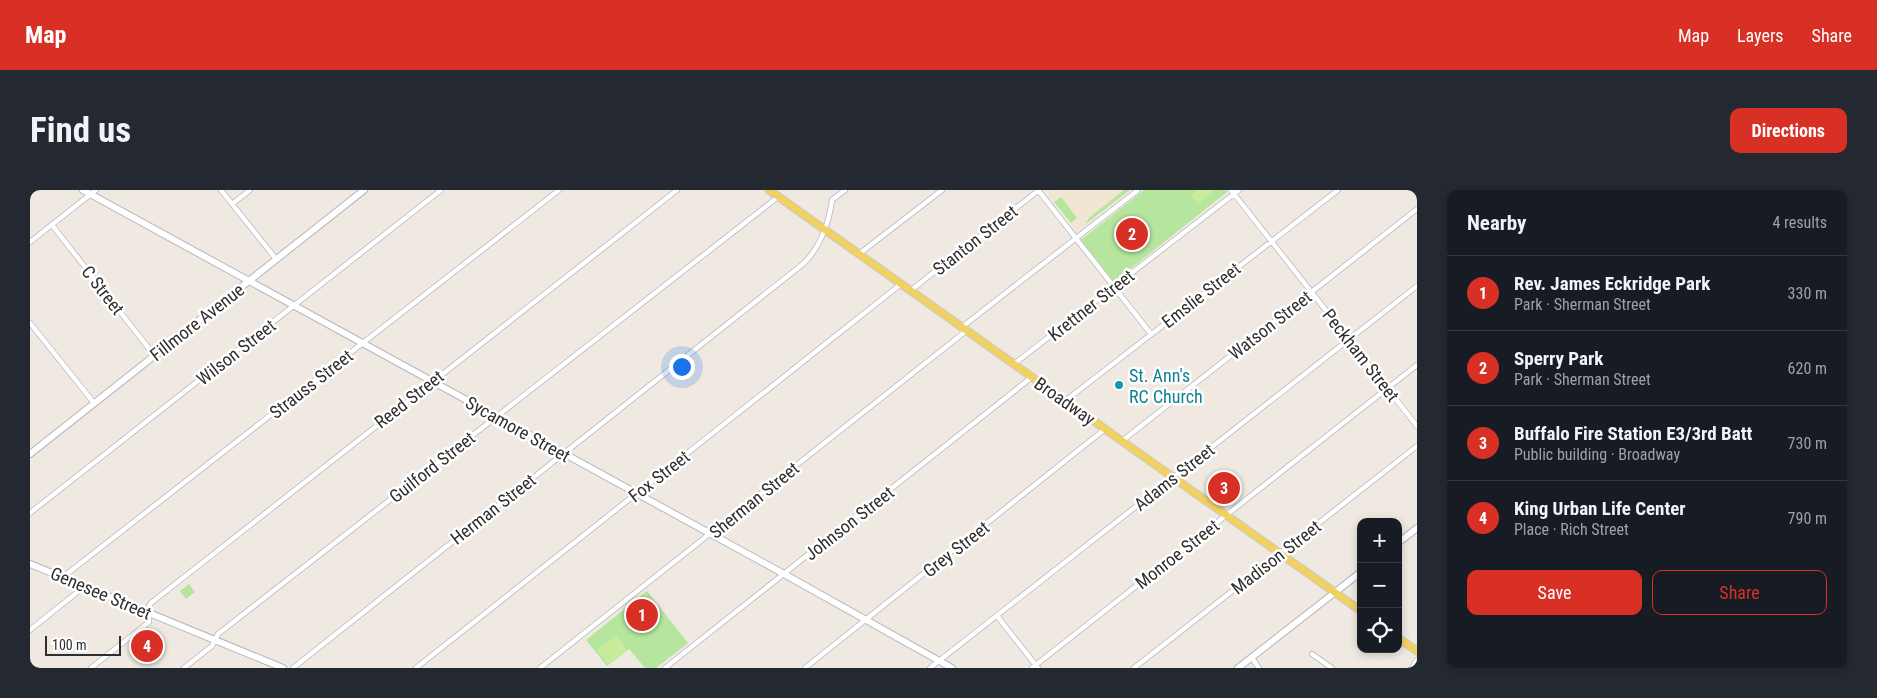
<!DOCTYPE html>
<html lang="en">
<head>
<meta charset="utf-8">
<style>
  body { margin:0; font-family:"Roboto Condensed",sans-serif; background:#242831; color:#f1f3f6 }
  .controls { position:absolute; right:15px; bottom:15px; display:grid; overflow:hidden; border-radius:10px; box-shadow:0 2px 8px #0003 }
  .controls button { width:45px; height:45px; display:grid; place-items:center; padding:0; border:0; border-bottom:1px solid #363941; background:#171b24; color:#f1f3f6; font:25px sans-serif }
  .scale { position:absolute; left:15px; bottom:12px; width:76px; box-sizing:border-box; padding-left:5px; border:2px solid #2e2e2e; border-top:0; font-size:14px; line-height:18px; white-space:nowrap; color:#2e2e2e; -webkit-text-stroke:4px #fff; paint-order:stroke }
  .you { position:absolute; left:651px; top:176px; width:18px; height:18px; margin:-12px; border:4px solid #fff; border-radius:50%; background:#1a73e8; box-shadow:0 0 0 8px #1a73e833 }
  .badge { display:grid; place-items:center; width:32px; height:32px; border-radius:50%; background:#d93025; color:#fff; font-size:16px; font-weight:700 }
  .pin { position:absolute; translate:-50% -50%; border:2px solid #fff; box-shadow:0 1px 5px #0006 }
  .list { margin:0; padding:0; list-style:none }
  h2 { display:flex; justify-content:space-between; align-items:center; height:65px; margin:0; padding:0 20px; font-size:21px }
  h2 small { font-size:16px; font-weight:400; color:#9ea1a6 }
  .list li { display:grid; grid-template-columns:32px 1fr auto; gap:15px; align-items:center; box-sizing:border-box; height:75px; padding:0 20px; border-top:1px solid #363941 }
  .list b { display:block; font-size:19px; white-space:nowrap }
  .list p { margin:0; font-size:16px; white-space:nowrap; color:#9ea1a6 }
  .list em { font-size:16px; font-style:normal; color:#9ea1a6 }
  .actions { display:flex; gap:10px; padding:15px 20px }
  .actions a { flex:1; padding:11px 0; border:1px solid #d93025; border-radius:10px; text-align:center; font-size:18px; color:#d93025 }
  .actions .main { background:#d93025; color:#fff }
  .icon { flex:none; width:28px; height:28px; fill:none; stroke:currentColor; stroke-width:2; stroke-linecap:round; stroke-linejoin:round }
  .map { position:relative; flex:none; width:1387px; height:478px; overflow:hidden; border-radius:10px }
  header { display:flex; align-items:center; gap:30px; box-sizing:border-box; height:70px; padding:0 25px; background:#d93025; color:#fff }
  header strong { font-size:24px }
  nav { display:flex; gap:28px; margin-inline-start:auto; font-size:18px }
  .intro { display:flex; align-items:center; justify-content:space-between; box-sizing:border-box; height:120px; padding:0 30px }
  h1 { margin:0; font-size:35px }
  .button { padding:12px 22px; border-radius:10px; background:#d93025; color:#fff; font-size:18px; font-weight:700 }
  main { display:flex; gap:30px; padding:0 30px }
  aside { flex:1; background:#171b24; border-radius:10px; box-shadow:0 2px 8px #0003 }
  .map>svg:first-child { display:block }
</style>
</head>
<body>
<header>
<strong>Map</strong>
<nav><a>Map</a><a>Layers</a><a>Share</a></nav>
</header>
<div class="intro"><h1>Find us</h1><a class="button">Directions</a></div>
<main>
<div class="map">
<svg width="1387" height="478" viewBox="0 0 1387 478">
  <rect width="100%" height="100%" fill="#efe9e1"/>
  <!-- education -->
  <path fill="#f0e6d1" d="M 1022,0 L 1100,0 L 1047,41 L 1017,4 Z"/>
  <!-- green -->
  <path fill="#b6e59e" d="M 1094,0 L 1100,0 L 1057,33 L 1056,32 L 1060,27 Z
    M 1114,0 L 1196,0 L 1197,2 L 1084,92 L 1051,50 Z
    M 1031,7 L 1047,28 L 1041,33 L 1024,12 Z
    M 159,394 L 165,402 L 156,409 L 150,401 Z
    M 617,401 L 658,453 L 626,478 L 615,478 L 599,459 L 577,476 L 556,450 Z"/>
  <!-- pitch -->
  <path fill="#c9ec9a" d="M 1167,0 L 1182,0 L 1183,2 L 1168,14 L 1161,5 Z
    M 616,406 L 622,415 L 609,425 L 602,417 Z
    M 586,445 L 597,460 L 578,474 L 567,460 Z"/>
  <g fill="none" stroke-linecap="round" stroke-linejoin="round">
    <defs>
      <path id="street" d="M 191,0 L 246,69
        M 1008,0 L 1121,144
        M 1201,0 L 1387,236
        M 202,14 L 220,0
        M 22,35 L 124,165
        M 0,52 L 66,0
        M 829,64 L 912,0
        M 880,101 L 1009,0
        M 0,133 L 64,213
        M 932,137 L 1108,0
        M 984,174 L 1209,0
        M 1035,211 L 1308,0
        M 1092,251 L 1387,19
        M 0,323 L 411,0
        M 33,387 L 529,0
        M 967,426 L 1008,478
        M 0,440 L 55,396
        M 1282,464 L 1302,478
        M 1222,468 L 1229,478
        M 61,478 L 119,432 L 119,416 L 121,413 L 647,0
        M 154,478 L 182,456 L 188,444 L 748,7
        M 263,478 L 773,74 C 790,58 799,33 802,10 L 815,0
        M 386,478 L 871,94
        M 510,478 L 936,141
        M 635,478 L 1002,187
        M 775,478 L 1075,239
        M 900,478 L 1387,96
        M 1002,478 L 1387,175
        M 1104,478 L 1387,256
        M 1382,478 L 1387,470"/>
      <path id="secondary" d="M 53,0 L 754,384 L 922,478
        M 0,264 L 334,0
        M 1368,353 L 1387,338
        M 0,374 L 253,478
        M 1208,478 L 1331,382"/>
      <path id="primary" d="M 739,0 L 1331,421
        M 1368,448 L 1387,461"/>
    </defs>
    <!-- street casing -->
    <use href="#street" stroke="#b4b7c1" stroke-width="6"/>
    <!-- secondary casing -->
    <use href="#secondary" stroke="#b4b7c1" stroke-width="8"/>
    <!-- primary casing -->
    <use href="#primary" stroke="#c9c9c9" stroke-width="9"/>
    <!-- street -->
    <use href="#street" stroke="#fff" stroke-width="4.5"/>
    <!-- secondary -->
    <use href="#secondary" stroke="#fff" stroke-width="6"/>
    <!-- primary -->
    <use href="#primary" stroke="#f2d163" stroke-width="7"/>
  </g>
  <!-- markers -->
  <circle fill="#0f9aa8" stroke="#fff" stroke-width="2" cx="1089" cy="195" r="5"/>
  <g text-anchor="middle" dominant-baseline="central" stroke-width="5" stroke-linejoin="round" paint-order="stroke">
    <!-- street labels -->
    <g font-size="18" fill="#2e2e2e" stroke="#fff">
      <text transform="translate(945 50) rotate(-38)">Stanton Street</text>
      <text transform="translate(73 100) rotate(52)">C Street</text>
      <text transform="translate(1171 105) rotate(-38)">Emslie Street</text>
      <text transform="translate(1061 115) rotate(-38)">Krettner Street</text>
      <text transform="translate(167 132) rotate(-38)">Fillmore Avenue</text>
      <text transform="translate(1240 135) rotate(-38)">Watson Street</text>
      <text transform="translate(206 162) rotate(-38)">Wilson Street</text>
      <text transform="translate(1331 165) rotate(52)">Peckham Street</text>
      <text transform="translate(281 194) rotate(-38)">Strauss Street</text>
      <text transform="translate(379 209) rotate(-38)">Reed Street</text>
      <text transform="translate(1035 211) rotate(35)">Broadway</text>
      <text transform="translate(488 239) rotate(29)">Sycamore Street</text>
      <text transform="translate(402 277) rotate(-38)">Guilford Street</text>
      <text transform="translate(629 286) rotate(-38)">Fox Street</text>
      <text transform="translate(1144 287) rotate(-38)">Adams Street</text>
      <text transform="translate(724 310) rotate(-39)">Sherman Street</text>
      <text transform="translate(463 319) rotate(-38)">Herman Street</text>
      <text transform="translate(819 333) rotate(-38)">Johnson Street</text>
      <text transform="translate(926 359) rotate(-38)">Grey Street</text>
      <text transform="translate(1147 364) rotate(-38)">Monroe Street</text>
      <text transform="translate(1246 367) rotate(-38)">Madison Street</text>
      <text transform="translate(71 403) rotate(23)">Genesee Street</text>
    </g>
    <!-- culture labels -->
    <g font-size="18" fill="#0d838f" stroke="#fff" text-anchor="start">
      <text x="1099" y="185">St. Ann's<tspan x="1099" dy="21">RC Church</tspan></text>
    </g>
  </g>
</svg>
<div class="controls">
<button>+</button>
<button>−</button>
<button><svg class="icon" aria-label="locate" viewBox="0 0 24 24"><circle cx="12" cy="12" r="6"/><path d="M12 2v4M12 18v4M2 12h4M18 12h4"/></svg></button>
</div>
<div class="scale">100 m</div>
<div class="you"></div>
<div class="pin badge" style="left:612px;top:425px">1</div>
<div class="pin badge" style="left:1102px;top:44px">2</div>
<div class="pin badge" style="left:1194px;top:298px">3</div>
<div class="pin badge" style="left:117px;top:456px">4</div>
</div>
<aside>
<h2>Nearby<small>4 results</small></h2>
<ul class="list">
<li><span class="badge">1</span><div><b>Rev. James Eckridge Park</b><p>Park · Sherman Street</p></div><em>330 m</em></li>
<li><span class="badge">2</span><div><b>Sperry Park</b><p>Park · Sherman Street</p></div><em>620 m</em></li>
<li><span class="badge">3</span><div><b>Buffalo Fire Station E3/3rd Batt</b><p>Public building · Broadway</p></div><em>730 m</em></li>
<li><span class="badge">4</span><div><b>King Urban Life Center</b><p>Place · Rich Street</p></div><em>790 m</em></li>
</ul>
<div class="actions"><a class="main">Save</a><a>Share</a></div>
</aside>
</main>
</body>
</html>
